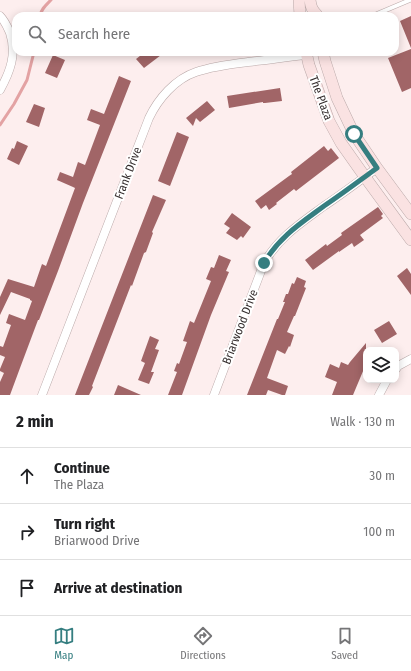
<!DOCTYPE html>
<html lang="en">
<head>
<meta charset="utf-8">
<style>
  body { margin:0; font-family:"Fira Sans Condensed",sans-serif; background:#f2f2f2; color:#202124 }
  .controls { position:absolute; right:12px; bottom:12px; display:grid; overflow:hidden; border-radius:8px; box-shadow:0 2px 10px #0003 }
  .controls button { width:36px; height:36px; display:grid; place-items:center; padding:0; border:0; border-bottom:1px solid #e0e0e0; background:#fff; color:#202124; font:20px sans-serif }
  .stop { position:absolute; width:12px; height:12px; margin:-9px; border:3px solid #357e80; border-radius:50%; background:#fff }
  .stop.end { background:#357e80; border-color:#fff; box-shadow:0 1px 4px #0008 }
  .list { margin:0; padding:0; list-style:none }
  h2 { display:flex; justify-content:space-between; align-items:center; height:52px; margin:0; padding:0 16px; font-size:17px }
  h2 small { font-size:13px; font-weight:400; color:#757577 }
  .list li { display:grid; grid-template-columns:26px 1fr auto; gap:12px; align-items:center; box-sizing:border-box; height:56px; padding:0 16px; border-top:1px solid #e0e0e0 }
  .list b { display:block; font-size:15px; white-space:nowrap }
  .list p { margin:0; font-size:13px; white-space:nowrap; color:#757577 }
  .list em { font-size:13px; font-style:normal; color:#757577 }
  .icon { flex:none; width:22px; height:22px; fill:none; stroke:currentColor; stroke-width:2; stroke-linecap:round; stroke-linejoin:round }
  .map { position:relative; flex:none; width:411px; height:395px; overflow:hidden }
  .search { position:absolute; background:#fff; box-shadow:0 2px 10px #0003; left:12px; right:12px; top:12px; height:44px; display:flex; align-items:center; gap:10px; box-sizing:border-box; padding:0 14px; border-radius:12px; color:#757577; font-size:15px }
  .sheet { height:220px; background:#fff }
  nav { display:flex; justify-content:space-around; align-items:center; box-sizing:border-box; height:56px; border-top:1px solid #e0e0e0; background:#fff; font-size:11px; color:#757577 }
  nav a { display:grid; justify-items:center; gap:2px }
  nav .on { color:#357e80 }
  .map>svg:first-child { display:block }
</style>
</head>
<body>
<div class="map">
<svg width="411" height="395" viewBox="0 0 411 395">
  <rect width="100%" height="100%" fill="#fdeeee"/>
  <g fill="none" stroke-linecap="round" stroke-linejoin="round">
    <!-- stream -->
    <path stroke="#e3a2a3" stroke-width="3" d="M 40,16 C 41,9 46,5 51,0
      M 0,125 L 14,104 L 27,80 L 34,52"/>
  </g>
  <!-- building -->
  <path fill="#a16567" d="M 411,16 L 411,48 L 400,21 Z
    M 411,49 L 411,88 L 402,92 L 388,58 Z
    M 145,52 L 165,52 L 144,68 L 136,59 Z
    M 53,55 L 65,60 L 57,78 L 45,73 Z
    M 119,76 L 131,81 L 83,203 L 58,271 L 39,320 L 38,320 L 20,368 L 10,395 L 0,395 L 0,382 L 4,373 L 0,371 L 0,369 L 5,357 L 0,355 L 0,346 L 3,347 L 11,325 L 6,323 L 9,314 L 25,320 L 32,301 L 30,300 L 30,299 L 11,292 L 0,315 L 0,297 L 8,279 L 34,287 L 42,264 L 46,266 L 75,188 L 73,187 L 57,180 L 60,172 L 73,177 L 78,162 L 85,165 L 100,125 L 87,120 L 91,109 L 104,114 Z
    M 280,88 L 282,101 L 265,103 L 263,103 L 263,102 L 229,108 L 227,96 Z
    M 207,101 L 215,110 L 200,122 L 196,118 L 193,126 L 186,118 Z
    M 34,104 L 45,108 L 39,127 L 26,122 Z
    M 177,132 L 189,137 L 170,186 L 158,181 Z
    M 17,141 L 28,146 L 19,165 L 7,159 L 12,148 L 14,149 Z
    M 324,146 L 328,151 L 331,148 L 339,158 L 296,191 L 294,189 L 276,203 L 277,204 L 269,210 L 266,205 L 261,209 L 255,201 L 289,176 L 292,174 L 291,172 Z
    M 153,195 L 166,200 L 152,232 L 153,233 L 146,252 L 144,253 L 132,286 L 131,285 L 92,386 L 93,387 L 89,395 L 75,395 Z
    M 378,207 L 383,214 L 381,216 L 383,218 L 360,235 L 364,240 L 354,247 L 352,243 L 339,252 L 339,251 L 313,270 L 305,260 L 326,244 L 327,246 L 342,235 L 341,233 Z
    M 232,213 L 251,227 L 243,238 L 241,236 L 237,240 L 226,233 L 230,228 L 224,224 Z
    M 219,255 L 231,260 L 226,271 L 229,272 L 211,315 L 182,395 L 168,395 L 177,372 L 174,371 L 177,363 L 179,364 L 187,342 L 183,341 L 190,321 L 194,323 L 211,281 L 206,279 L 211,267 L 214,268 Z
    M 407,268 L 411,274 L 411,295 L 397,276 Z
    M 297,277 L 306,281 L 304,287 L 306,288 L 295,316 L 294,316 L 287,332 L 294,335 L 290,347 L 289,346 L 285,354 L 277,350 L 267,378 L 288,386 L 285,395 L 282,395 L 268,390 L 266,395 L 247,395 L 277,319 L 278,319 L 285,302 L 283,302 L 286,294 L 288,294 L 292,283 L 294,284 Z
    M 389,321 L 397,334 L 382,343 L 374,330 Z
    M 150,336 L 159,340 L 155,349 L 159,350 L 151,372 L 154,372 L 149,384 L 138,380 L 145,363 L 141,361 Z
    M 366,343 L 366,364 L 353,395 L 332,395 L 337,382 L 325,377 L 330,364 L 339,368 L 341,362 L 348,365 L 350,362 Z
    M 118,385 L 141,395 L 114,395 Z"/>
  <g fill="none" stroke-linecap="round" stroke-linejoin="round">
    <defs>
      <path id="service" d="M 372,16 L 410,0"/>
      <path id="minor" d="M 0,16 C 5,21 7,26 10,33 C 17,54 10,72 0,90
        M 396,369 L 398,366 L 411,359
        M 42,395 L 149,118 C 158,99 175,79 196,72 C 213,66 231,64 248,62 C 267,60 287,57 306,55
        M 214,395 L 264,263 C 279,237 301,223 324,206 C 342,194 359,181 377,168
        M 379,395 L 387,380"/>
      <path id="secondary" d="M 299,0 L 300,16
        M 310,0 C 311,7 312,10 317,15
        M 306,52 L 309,65 L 329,121 L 341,143 L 365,177 L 411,240
        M 323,52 L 325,61 L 337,98 L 354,134 L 377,168 L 411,214"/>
    </defs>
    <!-- service casing -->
    <use href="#service" stroke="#baa9a9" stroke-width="5"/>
    <!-- minor casing -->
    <use href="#minor" stroke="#baa9a9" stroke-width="9"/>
    <!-- secondary casing -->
    <use href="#secondary" stroke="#baa9a9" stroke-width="12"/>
    <!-- service -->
    <use href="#service" stroke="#fff" stroke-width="4"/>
    <!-- minor -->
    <use href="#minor" stroke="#fff" stroke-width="8"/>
    <!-- secondary -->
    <use href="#secondary" stroke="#fae2e2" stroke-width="11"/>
  </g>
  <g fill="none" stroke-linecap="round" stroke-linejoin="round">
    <!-- route -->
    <path stroke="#357e80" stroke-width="5" d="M 264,263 C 279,237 301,223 324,206 C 342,194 359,181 377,168 L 354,134"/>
  </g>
  <g text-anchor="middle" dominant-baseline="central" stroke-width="4" stroke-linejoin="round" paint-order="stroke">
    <!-- street labels -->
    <g font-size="12" fill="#342d2d" stroke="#fff">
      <text transform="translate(321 98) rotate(70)">The Plaza</text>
      <text transform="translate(128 173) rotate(-69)">Frank Drive</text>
      <text transform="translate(240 327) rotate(-69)">Briarwood Drive</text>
    </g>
  </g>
</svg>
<div class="controls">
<button><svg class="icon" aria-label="layers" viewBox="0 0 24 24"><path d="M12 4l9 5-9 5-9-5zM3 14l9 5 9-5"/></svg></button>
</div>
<div class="stop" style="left:354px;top:134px"></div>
<div class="stop end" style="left:264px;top:263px"></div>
<div class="search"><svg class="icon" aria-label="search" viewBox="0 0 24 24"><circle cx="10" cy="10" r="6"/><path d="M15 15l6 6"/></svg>Search here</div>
</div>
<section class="sheet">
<h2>2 min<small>Walk · 130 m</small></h2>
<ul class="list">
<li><svg class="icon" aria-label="ahead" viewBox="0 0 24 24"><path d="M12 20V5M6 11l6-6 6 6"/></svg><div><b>Continue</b><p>The Plaza</p></div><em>30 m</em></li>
<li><svg class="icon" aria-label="right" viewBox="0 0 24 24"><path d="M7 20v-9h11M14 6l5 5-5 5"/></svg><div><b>Turn right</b><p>Briarwood Drive</p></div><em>100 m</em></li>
<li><svg class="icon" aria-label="arrive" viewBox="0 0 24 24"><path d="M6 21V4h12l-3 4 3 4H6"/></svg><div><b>Arrive at destination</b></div></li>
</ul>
</section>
<nav>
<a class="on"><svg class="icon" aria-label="map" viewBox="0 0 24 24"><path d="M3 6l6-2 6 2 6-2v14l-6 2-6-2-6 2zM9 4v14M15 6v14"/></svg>Map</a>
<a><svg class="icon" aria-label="directions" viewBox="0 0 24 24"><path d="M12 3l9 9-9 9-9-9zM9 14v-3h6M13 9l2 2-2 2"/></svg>Directions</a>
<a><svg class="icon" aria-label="saved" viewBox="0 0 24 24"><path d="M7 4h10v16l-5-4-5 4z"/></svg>Saved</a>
</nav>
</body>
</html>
